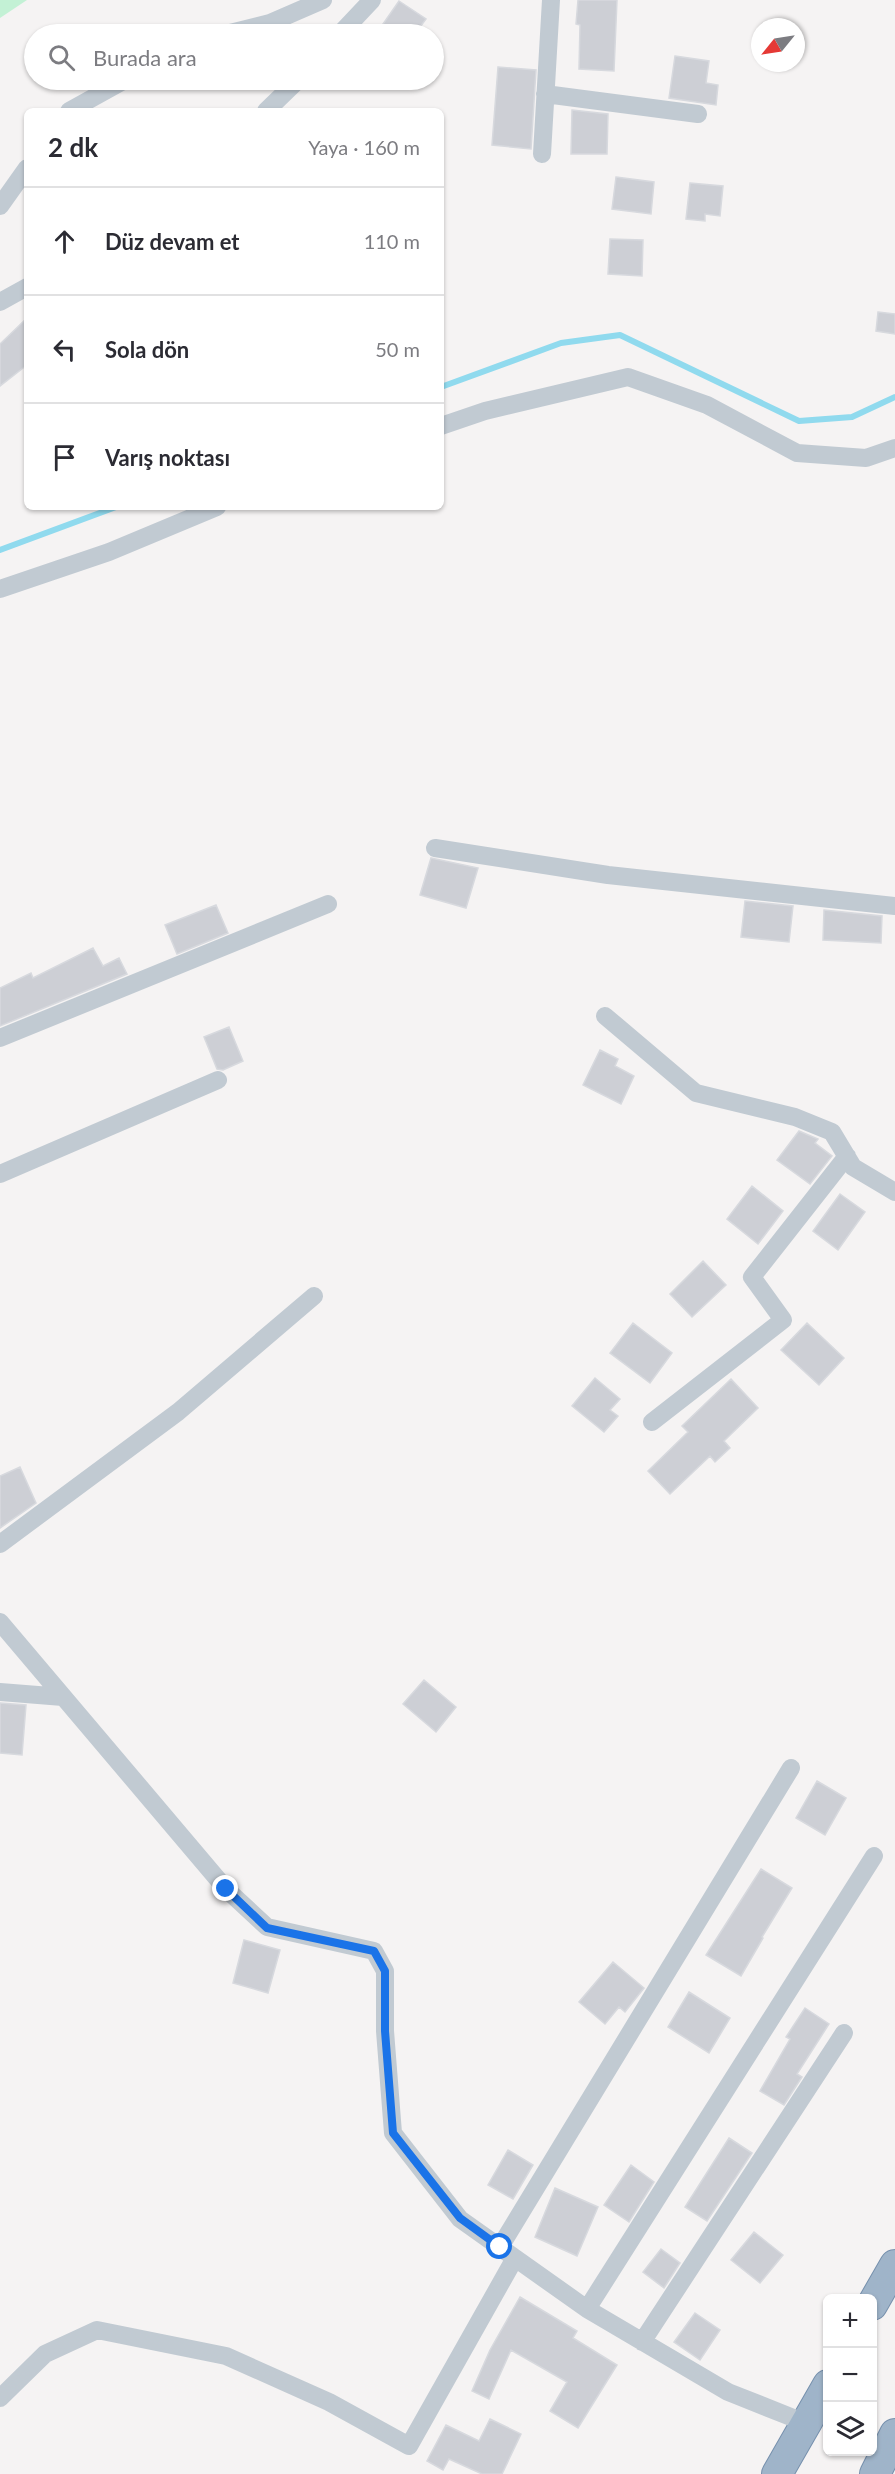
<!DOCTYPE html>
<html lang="tr">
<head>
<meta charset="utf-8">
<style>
  body { margin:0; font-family:Lato,sans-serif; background:#f7f7f7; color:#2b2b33 }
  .controls { position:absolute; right:18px; bottom:18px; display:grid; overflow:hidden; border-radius:9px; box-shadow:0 2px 4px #0004 }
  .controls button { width:54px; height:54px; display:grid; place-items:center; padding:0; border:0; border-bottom:2px solid #e1e1e2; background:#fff; color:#2b2b33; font:30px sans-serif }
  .compass { position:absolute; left:751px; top:18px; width:54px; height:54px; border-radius:50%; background:#fff; box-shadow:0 2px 4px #0004; rotate:240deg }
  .stop { position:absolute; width:18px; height:18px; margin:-14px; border:4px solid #1a73e8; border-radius:50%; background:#fff }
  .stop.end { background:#1a73e8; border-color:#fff; box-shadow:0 2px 6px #0008 }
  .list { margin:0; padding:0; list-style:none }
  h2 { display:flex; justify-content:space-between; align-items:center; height:78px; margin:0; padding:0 24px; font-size:26px }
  h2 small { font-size:20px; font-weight:400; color:#7c7c81 }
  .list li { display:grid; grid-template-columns:39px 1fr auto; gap:18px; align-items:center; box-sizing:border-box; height:108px; padding:0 24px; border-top:2px solid #e1e1e2 }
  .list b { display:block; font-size:22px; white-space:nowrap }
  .list em { font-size:20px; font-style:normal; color:#7c7c81 }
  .icon { flex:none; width:33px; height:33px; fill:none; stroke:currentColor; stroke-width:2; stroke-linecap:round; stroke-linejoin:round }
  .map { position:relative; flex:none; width:895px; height:2474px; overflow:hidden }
  .search { position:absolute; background:#fff; box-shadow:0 2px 4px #0004; left:24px; top:24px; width:420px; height:66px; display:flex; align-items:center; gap:15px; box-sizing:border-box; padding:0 21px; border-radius:33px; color:#7c7c81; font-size:22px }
  .panel { position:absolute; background:#fff; box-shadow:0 2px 4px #0004; left:24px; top:108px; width:420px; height:402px; border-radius:9px }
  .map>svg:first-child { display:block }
</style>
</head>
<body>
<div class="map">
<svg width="895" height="2474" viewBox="0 0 895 2474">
  <rect width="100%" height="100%" fill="#f5f3f3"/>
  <!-- green -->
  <path fill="#c3f1d5" d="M 0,0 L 27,0 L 0,18 Z"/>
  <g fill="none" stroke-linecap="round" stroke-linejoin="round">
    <!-- stream -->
    <path stroke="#90daee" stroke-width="6" d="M 441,387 L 561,343 L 620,335 L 799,421 L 852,417 L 895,397
      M 0,550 L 116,507"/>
  </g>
  <!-- building -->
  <path fill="#cdcfd5" stroke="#d7d9de" stroke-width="1.5" d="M 578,0 L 617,0 L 614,71 L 579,69 L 580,25 L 576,24 Z
    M 399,1 L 426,19 L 415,34 L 376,34 Z
    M 675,56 L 709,61 L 706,83 L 718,85 L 716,105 L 669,98 Z
    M 498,67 L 536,70 L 531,149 L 492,145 Z
    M 572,110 L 608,114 L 607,154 L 571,154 Z
    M 616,177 L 654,182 L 651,214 L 612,209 Z
    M 690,183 L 723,186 L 720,216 L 705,214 L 705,221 L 686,219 Z
    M 610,239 L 643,240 L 642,276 L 608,274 Z
    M 878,312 L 895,314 L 895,334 L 876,331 Z
    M 27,318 L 27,365 L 0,386 L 0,344 Z
    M 431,858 L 478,868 L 466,908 L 420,895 Z
    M 745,901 L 793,906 L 789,942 L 741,937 Z
    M 216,905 L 228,933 L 177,954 L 165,925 Z
    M 824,910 L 882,916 L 881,943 L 823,940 Z
    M 93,948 L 103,966 L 119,958 L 127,974 L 0,1026 L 0,988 L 31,973 L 33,978 Z
    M 229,1027 L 243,1061 L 223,1070 L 217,1069 L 204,1037 Z
    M 600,1050 L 618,1059 L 615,1066 L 634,1076 L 621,1104 L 583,1085 Z
    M 799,1131 L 818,1139 L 815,1143 L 832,1156 L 810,1184 L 777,1160 Z
    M 752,1186 L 783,1211 L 758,1244 L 727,1219 Z
    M 840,1194 L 865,1212 L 838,1250 L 813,1231 Z
    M 703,1261 L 726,1285 L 692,1317 L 670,1294 Z
    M 633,1323 L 672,1353 L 650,1383 L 610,1353 Z
    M 807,1323 L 844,1358 L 819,1385 L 781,1350 Z
    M 595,1378 L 620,1399 L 610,1410 L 618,1416 L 604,1432 L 572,1406 Z
    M 731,1379 L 758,1408 L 724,1441 L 730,1448 L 715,1462 L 710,1456 L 670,1494 L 648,1471 L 688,1432 L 682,1426 Z
    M 20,1467 L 36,1503 L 0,1528 L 0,1476 Z
    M 424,1680 L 456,1707 L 436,1732 L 403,1704 Z
    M 0,1703 L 26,1705 L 22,1755 L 0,1753 Z
    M 817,1781 L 846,1798 L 825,1835 L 796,1818 Z
    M 761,1869 L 792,1888 L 762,1937 L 763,1938 L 741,1976 L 706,1955 Z
    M 244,1940 L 280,1950 L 268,1993 L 233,1983 Z
    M 613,1962 L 644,1988 L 625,2012 L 619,2007 L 605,2024 L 579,2002 Z
    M 689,1992 L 730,2018 L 709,2053 L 668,2027 Z
    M 805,2008 L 829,2024 L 797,2074 L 802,2077 L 784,2105 L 760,2091 L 790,2039 L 786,2037 Z
    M 729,2138 L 752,2153 L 707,2221 L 685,2207 Z
    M 508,2150 L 533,2165 L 513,2199 L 488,2185 Z
    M 631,2165 L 654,2182 L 629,2222 L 604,2205 Z
    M 555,2188 L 598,2207 L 577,2256 L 535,2237 Z
    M 754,2232 L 783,2255 L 760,2283 L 731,2260 Z
    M 661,2249 L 680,2263 L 664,2288 L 643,2272 Z
    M 520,2297 L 577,2331 L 573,2338 L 617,2365 L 578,2428 L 550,2411 L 567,2382 L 511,2350 L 489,2399 L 472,2391 L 490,2350 Z
    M 695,2313 L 720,2330 L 700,2360 L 674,2342 Z
    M 490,2419 L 521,2434 L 502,2474 L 482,2474 L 449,2459 L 443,2470 L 427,2461 L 446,2425 L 479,2441 Z"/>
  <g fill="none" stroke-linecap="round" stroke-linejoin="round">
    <defs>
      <path id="trunk" d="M 872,2305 L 895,2265
        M 777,2474 L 828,2385
        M 875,2474 L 895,2434"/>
    </defs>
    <!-- trunk casing -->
    <use href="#trunk" stroke="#7690ad" stroke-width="32"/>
    <!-- minor -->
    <path stroke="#c1cad2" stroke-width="18" d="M 226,34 L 270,23 L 323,0
      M 340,34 L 372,0
      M 545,94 L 698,114
      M 69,111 L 125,80
      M 266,111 L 298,80
      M 542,154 L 551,0
      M 0,206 L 27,168
      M 0,302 L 27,287
      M 441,426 L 485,411 L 628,377 L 707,405 L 797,453 L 866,458 L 895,448
      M 0,589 L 109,552 L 217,507
      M 435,848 L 608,875 L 895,906
      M 605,1016 L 696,1093 L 795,1117 L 832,1132 L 853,1167 L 895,1192
      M 0,1038 L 328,904
      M 0,1174 L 218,1080
      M 652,1422 L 783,1320 L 752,1277 L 847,1156
      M 0,1544 L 178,1412 L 314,1296
      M 0,1622 L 226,1889 L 267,1927 L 374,1951 L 385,1971 L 385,2031 L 393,2133 L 460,2219 L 587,2309 L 728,2392 L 806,2423
      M 0,1692 L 63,1697
      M 500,2247 L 791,1768
      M 587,2309 L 874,1856
      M 642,2342 L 844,2033
      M 0,2398 L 45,2354 L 97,2330 L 226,2356 L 329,2402 L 409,2446 L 515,2258"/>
    <!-- trunk -->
    <use href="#trunk" stroke="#9fb4c9" stroke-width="30"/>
  </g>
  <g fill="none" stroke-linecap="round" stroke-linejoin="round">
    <!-- route -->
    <path stroke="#1a73e8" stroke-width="8" d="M 226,1889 L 267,1928 L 374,1951 L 385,1971 L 385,2031 L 393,2133 L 460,2218 L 500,2247"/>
  </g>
</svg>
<div class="controls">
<button>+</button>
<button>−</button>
<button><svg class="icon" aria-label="layers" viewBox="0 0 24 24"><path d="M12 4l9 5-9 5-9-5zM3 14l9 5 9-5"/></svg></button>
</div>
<svg class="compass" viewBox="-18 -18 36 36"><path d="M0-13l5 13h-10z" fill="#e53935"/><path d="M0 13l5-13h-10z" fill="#7c7c81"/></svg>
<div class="stop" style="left:500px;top:2247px"></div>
<div class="stop end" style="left:226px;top:1889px"></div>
<div class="search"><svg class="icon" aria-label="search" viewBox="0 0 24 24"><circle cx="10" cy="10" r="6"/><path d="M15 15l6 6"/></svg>Burada ara</div>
<section class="panel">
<h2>2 dk<small>Yaya · 160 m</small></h2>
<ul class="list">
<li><svg class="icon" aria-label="ahead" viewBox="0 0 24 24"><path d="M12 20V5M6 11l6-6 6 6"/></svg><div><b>Düz devam et</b></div><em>110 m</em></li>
<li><svg class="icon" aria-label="left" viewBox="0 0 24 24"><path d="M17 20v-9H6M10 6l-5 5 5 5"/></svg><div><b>Sola dön</b></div><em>50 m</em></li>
<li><svg class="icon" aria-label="arrive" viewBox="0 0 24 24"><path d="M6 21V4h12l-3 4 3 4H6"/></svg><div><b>Varış noktası</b></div></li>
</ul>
</section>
</div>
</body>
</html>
